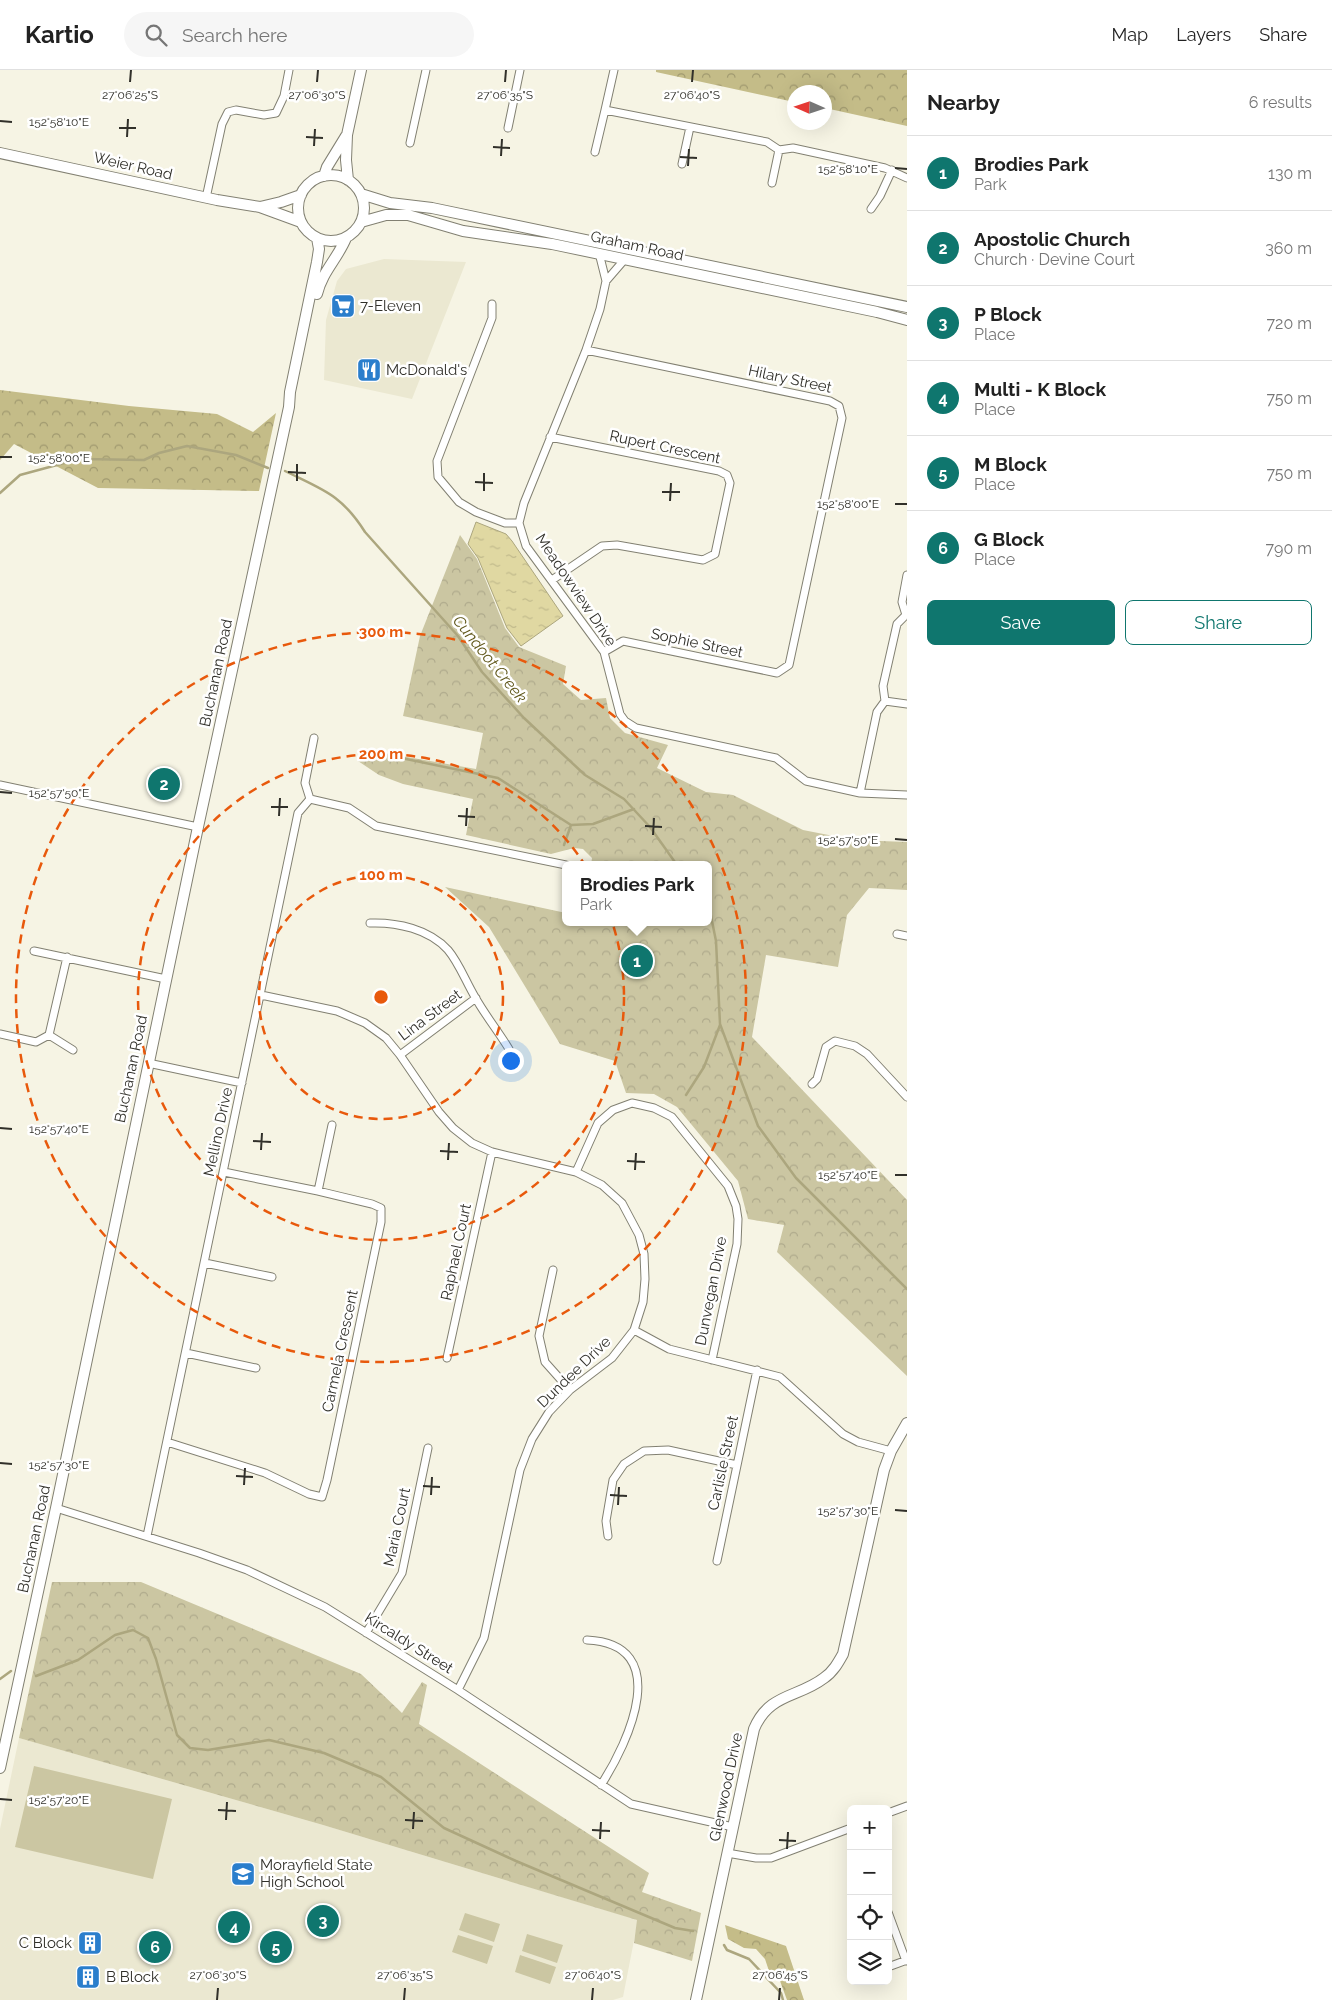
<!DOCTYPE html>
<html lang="en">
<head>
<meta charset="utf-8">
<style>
  body { margin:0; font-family:Raleway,sans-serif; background:#f6f6f6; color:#222 }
  .controls { position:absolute; right:15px; bottom:15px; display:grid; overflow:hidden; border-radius:8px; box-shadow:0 5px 20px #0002 }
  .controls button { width:45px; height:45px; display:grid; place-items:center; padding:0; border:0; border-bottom:1px solid #e0e0e0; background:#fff; color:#222; font:25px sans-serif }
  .compass { position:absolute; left:787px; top:15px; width:45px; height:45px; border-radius:50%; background:#fff; box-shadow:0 5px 20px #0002; rotate:273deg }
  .you { position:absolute; left:510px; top:990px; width:18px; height:18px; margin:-12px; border:4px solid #fff; border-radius:50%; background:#1a73e8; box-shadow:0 0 0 8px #1a73e833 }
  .badge { display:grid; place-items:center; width:32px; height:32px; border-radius:50%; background:#0f766e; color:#fff; font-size:16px; font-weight:700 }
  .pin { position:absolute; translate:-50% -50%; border:2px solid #fff; box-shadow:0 1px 5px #0006 }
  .popup { position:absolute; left:562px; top:791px; width:150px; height:65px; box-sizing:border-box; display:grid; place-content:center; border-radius:8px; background:#fff; filter:drop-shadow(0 1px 4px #0005); font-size:16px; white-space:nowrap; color:#767676 }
  .popup b { font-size:19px; color:#222 }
  .popup::after { content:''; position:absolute; left:50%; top:100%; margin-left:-10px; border:10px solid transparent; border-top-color:#fff }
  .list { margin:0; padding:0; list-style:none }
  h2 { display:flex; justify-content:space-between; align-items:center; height:65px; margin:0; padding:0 20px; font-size:21px }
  h2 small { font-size:16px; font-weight:400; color:#767676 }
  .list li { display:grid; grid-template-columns:32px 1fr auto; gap:15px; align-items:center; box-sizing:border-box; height:75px; padding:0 20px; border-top:1px solid #e0e0e0 }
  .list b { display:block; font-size:19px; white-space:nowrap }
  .list p { margin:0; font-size:16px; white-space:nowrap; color:#767676 }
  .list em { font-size:16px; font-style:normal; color:#767676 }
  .actions { display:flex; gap:10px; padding:15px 20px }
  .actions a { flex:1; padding:11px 0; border:1px solid #0f766e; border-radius:8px; text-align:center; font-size:18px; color:#0f766e }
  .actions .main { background:#0f766e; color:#fff }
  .icon { flex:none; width:28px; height:28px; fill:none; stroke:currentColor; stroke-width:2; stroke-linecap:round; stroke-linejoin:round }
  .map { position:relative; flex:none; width:907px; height:1930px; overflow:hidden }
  header { display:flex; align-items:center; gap:30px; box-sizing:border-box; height:70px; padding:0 25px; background:#fff; border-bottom:1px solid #e0e0e0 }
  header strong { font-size:24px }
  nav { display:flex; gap:28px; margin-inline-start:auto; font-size:18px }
  .search { width:350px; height:45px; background:#f6f6f6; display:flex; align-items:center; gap:12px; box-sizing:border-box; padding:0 18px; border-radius:28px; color:#767676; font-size:19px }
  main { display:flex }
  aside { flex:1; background:#fff }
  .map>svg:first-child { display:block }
</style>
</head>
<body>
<header>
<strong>Kartio</strong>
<div class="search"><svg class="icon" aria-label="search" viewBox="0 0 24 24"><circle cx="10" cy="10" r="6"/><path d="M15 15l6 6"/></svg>Search here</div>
<nav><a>Map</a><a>Layers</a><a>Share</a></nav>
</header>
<main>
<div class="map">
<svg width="907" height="1930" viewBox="0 0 907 1930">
  <defs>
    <pattern id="forest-crowns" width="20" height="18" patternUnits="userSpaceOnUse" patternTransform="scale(1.25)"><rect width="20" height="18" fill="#c4bc88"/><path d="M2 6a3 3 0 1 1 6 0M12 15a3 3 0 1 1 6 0" fill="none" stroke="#a0996f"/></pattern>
    <pattern id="park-crowns" width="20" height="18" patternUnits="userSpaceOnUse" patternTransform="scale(1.25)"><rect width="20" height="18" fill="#cbc6a2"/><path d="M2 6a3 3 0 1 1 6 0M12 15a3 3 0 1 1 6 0" fill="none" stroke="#afaa8c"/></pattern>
    <pattern id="water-ripples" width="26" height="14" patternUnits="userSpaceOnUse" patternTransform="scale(1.25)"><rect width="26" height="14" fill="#e0d8a2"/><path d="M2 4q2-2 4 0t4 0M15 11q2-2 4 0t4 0" fill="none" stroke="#c1ba8c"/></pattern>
  </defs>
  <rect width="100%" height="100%" fill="#f6f4e4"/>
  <!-- built -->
  <path fill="#ebe8d1" d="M 384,189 L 466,192 L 412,329 L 324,310 L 326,250 L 337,211 L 346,199 Z
    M 19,1668 L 323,1755 L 638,1850 L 623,1927 L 613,1930 L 0,1930 L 0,1759 Z"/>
  <!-- grass -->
  <path fill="#cbc6a2" d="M 34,1696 L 172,1729 L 153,1809 L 15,1777 Z
    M 465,1843 L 500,1854 L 494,1872 L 459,1860 Z
    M 527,1864 L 563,1875 L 557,1893 L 522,1881 Z
    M 458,1865 L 493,1876 L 487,1894 L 452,1882 Z
    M 520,1885 L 556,1897 L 550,1914 L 515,1902 Z"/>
  <!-- forest -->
  <path fill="url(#forest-crowns)" d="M 656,0 L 907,0 L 907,56 L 825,38 L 824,22 L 794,22 L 794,32 L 656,2 Z
    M 0,320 L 129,336 L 217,344 L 253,362 L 276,343 L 259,421 L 98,418 L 14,374 L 0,390 Z
    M 725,1855 L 786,1876 L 804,1930 L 787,1930 L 780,1911 L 770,1904 L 765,1889 L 756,1879 L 744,1878 L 728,1869 Z"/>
  <!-- park -->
  <path fill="url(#park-crowns)" d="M 460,465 L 477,489 L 505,558 L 519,577 L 566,596 L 563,614 L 581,630 L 606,628 L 610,648 L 625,663 L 668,675 L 657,698 L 706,722 L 733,725 L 803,760 L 854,770 L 907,772 L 907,820 L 869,818 L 847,845 L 838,897 L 766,885 L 752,967 L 907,1130 L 907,1306 L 777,1182 L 784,1155 L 748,1149 L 738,1111 L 677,1037 L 654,1024 L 626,1023 L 615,991 L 560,974 L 489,857 L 445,817 L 566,843 L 566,852 L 708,852 L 708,795 L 591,795 L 592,788 L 583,779 L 574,778 L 551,784 L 466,765 L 473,729 L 403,714 L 379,705 L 358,691 L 361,679 L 476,699 L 483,663 L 403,646 L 420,566 Z
    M 52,1512 L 141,1512 L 361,1604 L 402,1643 L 422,1612 L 427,1615 L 419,1654 L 649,1803 L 642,1822 L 701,1843 L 692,1891 L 634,1873 L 637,1850 L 323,1755 L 19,1668 Z"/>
  <!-- water -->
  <path fill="url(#water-ripples)" stroke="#aca67e" d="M 476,452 L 506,464 L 512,471 L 563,546 L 521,576 L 507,558 L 478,488 L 468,474 Z"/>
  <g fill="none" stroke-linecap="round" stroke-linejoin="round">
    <!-- stream -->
    <path stroke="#aca67e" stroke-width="2.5" d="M 285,401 C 323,420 341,424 365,462 L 458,566 L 482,602 L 524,648 L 585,705 L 624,729 L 650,757 L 677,795
      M 0,423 L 20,405 L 68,392 L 82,389 L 144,390 L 159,383 L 187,376 L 236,385 L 268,398
      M 377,683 L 498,708 L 571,755 L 593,754 L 634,739
      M 564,775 L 571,755
      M 708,831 L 716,871 L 720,954 L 758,1056 L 796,1108 L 907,1219
      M 686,1025 L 704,997 L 720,955
      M 36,1606 L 78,1590 L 115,1565 L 133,1560 L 148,1568 L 156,1589 L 177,1665 L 190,1678 L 208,1680 L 269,1670 L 324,1683 L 381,1707 L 444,1758 L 516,1791 L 675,1858 L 693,1861
      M 0,1609 L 11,1601
      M 724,1875 L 727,1880 L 749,1889 L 781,1923 L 783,1930"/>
    <defs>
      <path id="street" d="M 614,0 L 605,40 L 767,72 L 779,80 L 793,78 L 885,98 L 907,108
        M 508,58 L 520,0
        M 410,73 L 426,0
        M 595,82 L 605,40
        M 682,94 L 690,57
        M 772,113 L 779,80
        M 206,128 L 222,54 L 228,42 L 236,40 L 264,45 L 276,43 L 284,26 L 289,0
        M 871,139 L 880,126 L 892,100
        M 599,183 L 606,211 L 600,239 L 586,280 L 524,433 L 519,453 L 526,476 L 604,582 L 620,644 L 625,651 L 636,658 L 776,688 L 806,711 L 860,723 L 907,725
        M 606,211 L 625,189
        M 492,234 L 492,248 L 437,391 L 438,407 L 459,432 L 476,442 L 505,453 L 519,453
        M 586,280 L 830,331 L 839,336 L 842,348 L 789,595 L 777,603 L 623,571 L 604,582
        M 550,367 L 719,401 L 727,405 L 730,413 L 715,484 L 703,490 L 617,475 L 602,476 L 552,510
        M 906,545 L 902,532 L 907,505
        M 885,631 L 907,634
        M 0,715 L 198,757
        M 860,723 L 877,642 L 885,631 L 883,616 L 897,554 L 906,545
        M 310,729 L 349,738 L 376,756 L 566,795
        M 370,853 C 397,852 429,859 448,880 C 459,893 466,912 475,927 C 485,945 498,961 509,979
        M 897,864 L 907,866
        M 34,881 L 166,909
        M 261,925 L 337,941 L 365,953 L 386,968 L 400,985 L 439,1042 L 453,1058 L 472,1073 L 492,1082 L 576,1102 L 602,1115 L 622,1133 L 639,1165 L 644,1184 L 645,1209 L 643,1232 L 634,1260 L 612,1288 L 570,1320 L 549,1342 L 532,1369 L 520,1400 L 484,1568 L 458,1620
        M 0,964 L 36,972 L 49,965 L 67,887
        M 49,965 L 73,980
        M 400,985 L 476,928
        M 148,993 L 242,1013
        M 812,1014 L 817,1009 L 826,977 L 835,971 L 855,976 L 867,984 L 907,1027
        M 576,1102 L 598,1053 L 613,1040 L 632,1033 L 654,1038 L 672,1047 L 728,1116 L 736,1136 L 738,1149 L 737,1174 L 712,1290
        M 318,1121 L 332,1055
        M 205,1193 L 272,1207
        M 553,1200 L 539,1266 L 545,1292 L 570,1320
        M 634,1260 L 669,1279 L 780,1307 L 843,1364 L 858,1372 L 891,1381
        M 186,1283 L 256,1298
        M 447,1288 L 492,1082
        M 167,1372 L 265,1403 L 309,1424 L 322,1427 L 327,1410 L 381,1152 L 381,1138 L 372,1134 L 318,1121 L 224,1102
        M 56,1438 L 199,1483 L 247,1500 L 325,1537 L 458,1620 L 631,1734 L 733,1757
        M 147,1466 L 298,743 L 310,729 L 305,713 L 314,668
        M 608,1466 L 606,1451 L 613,1410 L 624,1394 L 644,1381 L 668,1380 L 737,1395
        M 717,1491 L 757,1300
        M 366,1563 L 402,1503 L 428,1378
        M 587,1570 C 674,1574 629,1672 601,1715
        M 888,1743 L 907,1736
        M 727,1783 L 756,1788 L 771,1788 L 851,1758
        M 888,1842 L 906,1891
        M 888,1897 L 907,1890"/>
      <path id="secondary" d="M 0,83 L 217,130 L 260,137 L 301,152
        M298 138a33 33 0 1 1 66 0a33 33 0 1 1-66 0Z
        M 324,106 L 327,97 L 346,66
        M 348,110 L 346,90 L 347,65 L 361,0
        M 361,124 L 390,133 L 432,138 L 907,237
        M 260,137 L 281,132 L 301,125
        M 361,152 L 386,145 L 408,145 L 463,161 L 552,174 L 877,242 L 907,250
        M 317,224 C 322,202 338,188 346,168
        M 0,1698 L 56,1438 L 198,757 L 289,337 L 290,322 L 317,192 L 319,179 L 317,168
        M 696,1930 L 754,1659 C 769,1623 798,1628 824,1608 C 833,1602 838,1593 843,1584 L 884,1400 L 891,1381 L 907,1353"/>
    </defs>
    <!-- street casing -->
    <use href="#street" stroke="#828072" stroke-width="9"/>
    <!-- secondary casing -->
    <use href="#secondary" stroke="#828072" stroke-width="12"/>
    <!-- street -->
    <use href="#street" stroke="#fff" stroke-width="7"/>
    <!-- secondary -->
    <use href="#secondary" stroke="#fff" stroke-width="10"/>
  </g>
  <!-- ticks -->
  <path fill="none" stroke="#31302a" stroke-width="2" d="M 130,12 L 131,0M 317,12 L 318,0M 505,12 L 506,0M 692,12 L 693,0M 0,51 L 12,52M 119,58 L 136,58M 127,67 L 128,49M 306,67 L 323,68M 314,76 L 315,59M 493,77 L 510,78M 501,86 L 502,69M 680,87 L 697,88M 688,96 L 689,79M 895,98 L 907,99M 0,387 L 12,387M 288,402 L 306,403M 297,411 L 297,394M 475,412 L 493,413M 484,421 L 484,403M 662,422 L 680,422M 670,431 L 671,413M 895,434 L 907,434M 0,722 L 12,723M 271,737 L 288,737M 279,746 L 280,728M 458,746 L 475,747M 466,756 L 467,738M 645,756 L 662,757M 653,765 L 654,748M 895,769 L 907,770M 0,1058 L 12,1059M 253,1071 L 271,1072M 261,1080 L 262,1063M 440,1081 L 458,1082M 448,1090 L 449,1073M 627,1091 L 645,1092M 635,1100 L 636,1083M 895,1105 L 907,1105M 0,1393 L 12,1394M 236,1406 L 253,1407M 244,1415 L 245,1398M 423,1416 L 440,1417M 431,1425 L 432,1407M 610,1425 L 627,1426M 618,1435 L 619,1417M 895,1440 L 907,1441M 0,1729 L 12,1730M 218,1740 L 236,1741M 226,1750 L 227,1732M 405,1750 L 423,1751M 413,1759 L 414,1742M 592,1760 L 610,1761M 600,1769 L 601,1752M 779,1770 L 796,1771M 787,1779 L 788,1762M 217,1930 L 218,1918M 404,1930 L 405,1918M 592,1930 L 593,1918M 779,1930 L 780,1918"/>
  <!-- distance rings -->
  <g fill="none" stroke="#e8590c" stroke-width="2.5" stroke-dasharray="9 6">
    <circle cx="381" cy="927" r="122"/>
    <circle cx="381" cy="927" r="243"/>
    <circle cx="381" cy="927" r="365"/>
  </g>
  <!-- icons -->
  <defs>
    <symbol id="supermarket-square" viewBox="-11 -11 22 22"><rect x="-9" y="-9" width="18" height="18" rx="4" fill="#2a7ecc" stroke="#fff"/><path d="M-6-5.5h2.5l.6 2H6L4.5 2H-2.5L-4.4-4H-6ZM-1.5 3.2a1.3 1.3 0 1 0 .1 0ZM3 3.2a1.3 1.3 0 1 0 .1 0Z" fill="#fff"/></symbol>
    <symbol id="restaurant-square" viewBox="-11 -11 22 22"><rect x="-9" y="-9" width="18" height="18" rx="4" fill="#2a7ecc" stroke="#fff"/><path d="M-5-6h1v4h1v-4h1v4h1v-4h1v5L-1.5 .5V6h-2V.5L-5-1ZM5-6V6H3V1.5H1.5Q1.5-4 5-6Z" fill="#fff"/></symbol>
    <symbol id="school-square" viewBox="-11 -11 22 22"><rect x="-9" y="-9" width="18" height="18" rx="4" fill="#2a7ecc" stroke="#fff"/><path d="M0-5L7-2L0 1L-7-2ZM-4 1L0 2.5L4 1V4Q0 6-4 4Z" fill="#fff"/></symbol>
    <symbol id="building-square" viewBox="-11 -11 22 22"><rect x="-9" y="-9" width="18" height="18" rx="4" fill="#2a7ecc" stroke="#fff"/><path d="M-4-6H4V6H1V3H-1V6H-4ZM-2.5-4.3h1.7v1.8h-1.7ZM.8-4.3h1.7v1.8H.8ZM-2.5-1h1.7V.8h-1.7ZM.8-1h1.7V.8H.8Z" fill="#fff"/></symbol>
  </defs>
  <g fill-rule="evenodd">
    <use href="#supermarket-square" x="329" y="222" width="28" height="28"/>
    <use href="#restaurant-square" x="355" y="286" width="28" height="28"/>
    <use href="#school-square" x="229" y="1790" width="28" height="28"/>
    <use href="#building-square" x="76" y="1859" width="28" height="28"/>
    <use href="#building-square" x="74" y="1893" width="28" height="28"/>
  </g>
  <g text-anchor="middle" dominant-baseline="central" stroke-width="5" stroke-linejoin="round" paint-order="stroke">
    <!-- street labels -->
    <g font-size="15" fill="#31302a" stroke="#fff">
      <text transform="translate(133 96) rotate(13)">Weier Road</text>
      <text transform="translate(637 176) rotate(12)">Graham Road</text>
      <text transform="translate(790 309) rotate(12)">Hilary Street</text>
      <text transform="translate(665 377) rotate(12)">Rupert Crescent</text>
      <text transform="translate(576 520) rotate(56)">Meadowview Drive</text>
      <text transform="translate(697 573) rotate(12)">Sophie Street</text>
      <text transform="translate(216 603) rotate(-78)">Buchanan Road</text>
      <text transform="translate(430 945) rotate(-37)">Lina Street</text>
      <text transform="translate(131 999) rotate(-78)">Buchanan Road</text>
      <text transform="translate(218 1062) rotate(-78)">Mellino Drive</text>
      <text transform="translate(456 1182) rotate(-78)">Raphael Court</text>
      <text transform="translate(711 1221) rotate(-79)">Dunvegan Drive</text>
      <text transform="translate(340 1281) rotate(-78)">Carmela Crescent</text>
      <text transform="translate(574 1302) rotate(-44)">Dundee Drive</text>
      <text transform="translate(723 1393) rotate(-78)">Carlisle Street</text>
      <text transform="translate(397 1457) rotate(-78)">Maria Court</text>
      <text transform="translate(34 1469) rotate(-78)">Buchanan Road</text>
      <text transform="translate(409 1573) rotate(32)">Kircaldy Street</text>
      <text transform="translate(726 1717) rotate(-78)">Glenwood Drive</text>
    </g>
    <!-- poi labels -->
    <g font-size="15" fill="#31302a" stroke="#fff" text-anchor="start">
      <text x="360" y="236">7-Eleven</text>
      <text x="386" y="300">McDonald's</text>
      <text x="260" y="1795">Morayfield State<tspan x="260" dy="17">High School</tspan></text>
      <text x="72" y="1873" text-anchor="end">C Block</text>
      <text x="106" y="1907">B Block</text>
    </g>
    <!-- water labels -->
    <g font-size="16" font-style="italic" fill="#5f5619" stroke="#fff">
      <text transform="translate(490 589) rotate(51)">Cundoot Creek</text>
    </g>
  </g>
  <g font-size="12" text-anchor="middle" fill="#31302a" stroke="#fff" stroke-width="5" stroke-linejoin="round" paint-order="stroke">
    <text x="130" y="29">27°06'25"S</text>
    <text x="317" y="29">27°06'30"S</text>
    <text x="505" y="29">27°06'35"S</text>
    <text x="692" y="29">27°06'40"S</text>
    <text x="59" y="56">152°58'10"E</text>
    <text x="848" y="103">152°58'10"E</text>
    <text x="59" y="392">152°58'00"E</text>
    <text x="848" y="438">152°58'00"E</text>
    <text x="59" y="727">152°57'50"E</text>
    <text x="848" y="774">152°57'50"E</text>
    <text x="59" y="1063">152°57'40"E</text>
    <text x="848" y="1109">152°57'40"E</text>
    <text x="59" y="1399">152°57'30"E</text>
    <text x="848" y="1445">152°57'30"E</text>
    <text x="59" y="1734">152°57'20"E</text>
    <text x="218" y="1909">27°06'30"S</text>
    <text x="405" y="1909">27°06'35"S</text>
    <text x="593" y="1909">27°06'40"S</text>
    <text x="780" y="1909">27°06'45"S</text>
  </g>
  <circle cx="381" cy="927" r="8" fill="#e8590c" stroke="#fff" stroke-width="2.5"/>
  <g font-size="15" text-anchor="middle" font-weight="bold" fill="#e8590c" stroke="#fff" stroke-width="5" stroke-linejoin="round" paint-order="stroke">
    <text x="381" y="567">300 m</text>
    <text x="381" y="689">200 m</text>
    <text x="381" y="810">100 m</text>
  </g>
</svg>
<div class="controls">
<button>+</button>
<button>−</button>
<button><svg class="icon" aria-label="locate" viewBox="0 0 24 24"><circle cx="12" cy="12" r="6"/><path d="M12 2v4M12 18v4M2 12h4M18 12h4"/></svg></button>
<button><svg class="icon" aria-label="layers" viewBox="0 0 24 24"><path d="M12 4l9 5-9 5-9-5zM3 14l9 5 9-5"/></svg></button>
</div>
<svg class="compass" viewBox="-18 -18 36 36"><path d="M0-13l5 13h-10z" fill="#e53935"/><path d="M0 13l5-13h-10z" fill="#767676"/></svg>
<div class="you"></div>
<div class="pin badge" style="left:637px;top:891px">1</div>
<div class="popup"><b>Brodies Park</b>Park</div>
<div class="pin badge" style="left:164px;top:714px">2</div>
<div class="pin badge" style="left:323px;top:1851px">3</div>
<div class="pin badge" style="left:234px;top:1857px">4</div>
<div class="pin badge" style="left:276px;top:1877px">5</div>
<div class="pin badge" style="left:155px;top:1877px">6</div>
</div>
<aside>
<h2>Nearby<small>6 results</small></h2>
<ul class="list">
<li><span class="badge">1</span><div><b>Brodies Park</b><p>Park</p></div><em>130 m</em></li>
<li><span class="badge">2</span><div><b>Apostolic Church</b><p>Church · Devine Court</p></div><em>360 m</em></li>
<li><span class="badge">3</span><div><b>P Block</b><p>Place</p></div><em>720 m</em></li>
<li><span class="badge">4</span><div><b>Multi - K Block</b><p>Place</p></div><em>750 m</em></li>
<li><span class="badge">5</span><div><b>M Block</b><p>Place</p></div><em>750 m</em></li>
<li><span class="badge">6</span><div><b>G Block</b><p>Place</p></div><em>790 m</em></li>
</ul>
<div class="actions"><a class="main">Save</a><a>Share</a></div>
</aside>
</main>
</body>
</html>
